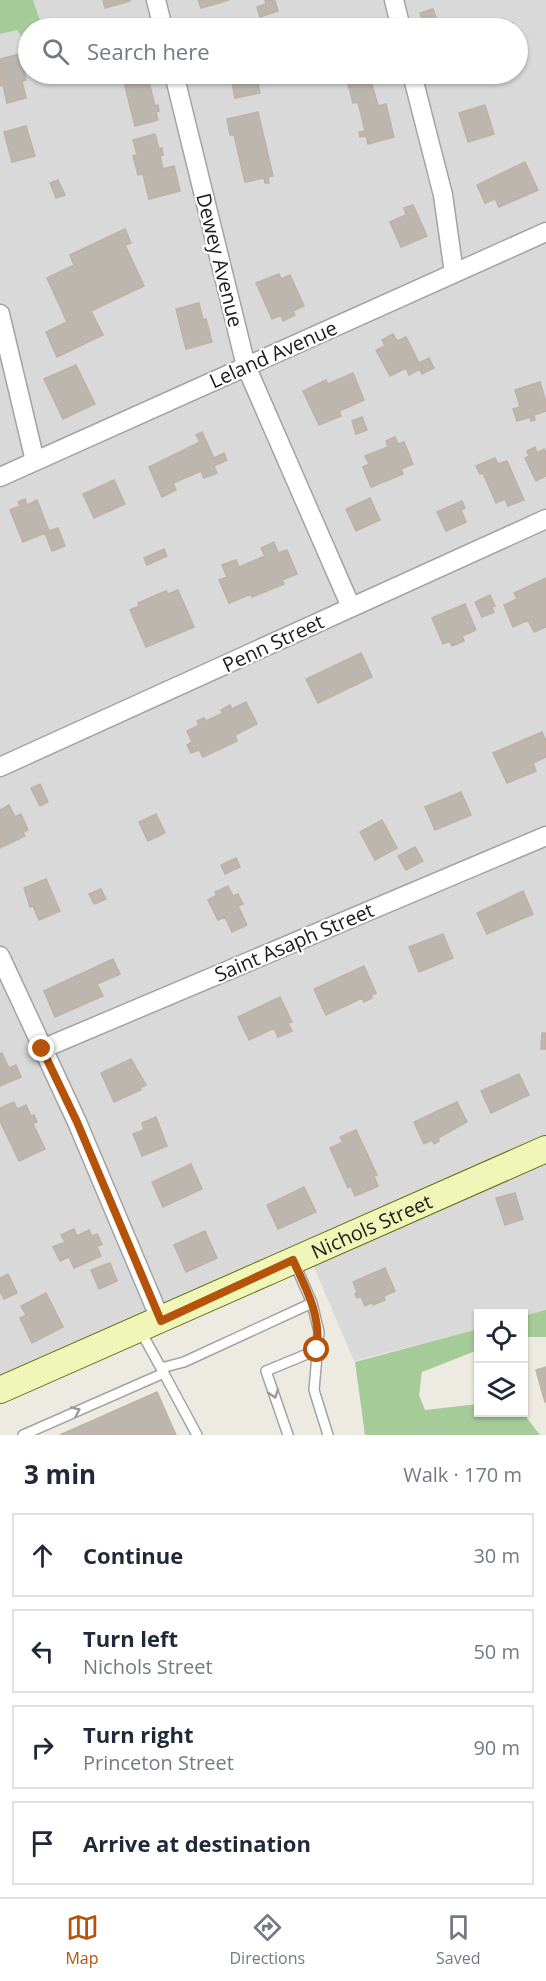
<!DOCTYPE html>
<html lang="en">
<head>
<meta charset="utf-8">
<style>
  body { margin:0; font-family:"Open Sans",sans-serif; background:#f2f2f3; color:#1f2937 }
  .controls { position:absolute; right:18px; bottom:18px; display:grid; overflow:hidden; border-radius:0px; box-shadow:0 2px 4px #0004 }
  .controls button { width:54px; height:54px; display:grid; place-items:center; padding:0; border:0; border-bottom:2px solid #e0e1e3; background:#fff; color:#1f2937; font:30px sans-serif }
  .stop { position:absolute; width:18px; height:18px; margin:-14px; border:4px solid #b45309; border-radius:50%; background:#fff }
  .stop.end { background:#b45309; border-color:#fff; box-shadow:0 2px 6px #0008 }
  .list { margin:0; padding:0; list-style:none }
  h2 { display:flex; justify-content:space-between; align-items:center; height:78px; margin:0; padding:0 24px; font-size:26px }
  h2 small { font-size:20px; font-weight:400; color:#747a83 }
  .list li { display:grid; grid-template-columns:39px 1fr auto; gap:18px; align-items:center; box-sizing:border-box; height:84px; margin:0 12px 12px; padding:0 12px; border:2px solid #e0e1e3; border-radius:0px }
  .list b { display:block; font-size:22px; white-space:nowrap }
  .list p { margin:0; font-size:20px; white-space:nowrap; color:#747a83 }
  .list em { font-size:20px; font-style:normal; color:#747a83 }
  .icon { flex:none; width:33px; height:33px; fill:none; stroke:currentColor; stroke-width:2; stroke-linecap:round; stroke-linejoin:round }
  .map { position:relative; flex:none; width:546px; height:1435px; overflow:hidden }
  .search { position:absolute; background:#fff; box-shadow:0 2px 4px #0004; left:18px; right:18px; top:18px; height:66px; display:flex; align-items:center; gap:15px; box-sizing:border-box; padding:0 21px; border-radius:33px; color:#747a83; font-size:22px }
  .sheet { height:462px; background:#fff }
  nav { display:flex; justify-content:space-around; align-items:center; box-sizing:border-box; height:84px; border-top:2px solid #e0e1e3; background:#fff; font-size:16px; color:#747a83 }
  nav a { display:grid; justify-items:center; gap:3px }
  nav .on { color:#b45309 }
  .map>svg:first-child { display:block }
</style>
</head>
<body>
<div class="map">
<svg width="546" height="1435" viewBox="0 0 546 1435">
  <rect width="100%" height="100%" fill="#edeae2"/>
  <!-- residential -->
  <path fill="#dad9d9" fill-rule="evenodd" d="M 33,0 L 546,0 L 546,1312 L 524,1318 L 524,1314 L 478,1314 L 478,1329 L 354,1361 L 308,1253 L 0,1390 L 0,34 L 40,23 ZM 28,28 L 518,28 L 518,74 L 28,74 Z"/>
  <!-- forest -->
  <path fill="#a5cb98" d="M 0,0 L 33,0 L 41,23 L 45,28 L 28,28 L 28,46 L 17,30 L 0,34 Z
    M 546,1310 L 546,1337 L 524,1337 L 524,1316 Z
    M 478,1329 L 478,1350 L 422,1372 L 419,1395 L 425,1410 L 478,1404 L 478,1412 L 523,1413 L 540,1435 L 365,1435 L 355,1362 Z"/>
  <!-- building -->
  <path fill="#bdb6af" stroke="#beb1a5" stroke-width="1.5" d="M 103,0 L 130,0 L 130,1 L 105,8 Z
    M 198,0 L 229,0 L 201,8 Z
    M 265,0 L 275,1 L 278,11 L 260,17 L 257,7 L 266,4 Z
    M 433,9 L 439,26 L 425,28 L 420,13 Z
    M 513,23 L 514,28 L 490,28 Z
    M 20,54 L 26,80 L 22,81 L 26,98 L 7,103 L 3,85 L 0,86 L 0,59 Z
    M 122,74 L 147,74 L 155,106 L 158,105 L 159,111 L 156,112 L 158,120 L 135,126 Z
    M 233,74 L 256,74 L 260,93 L 235,98 L 231,77 L 233,76 Z
    M 369,74 L 378,106 L 386,104 L 394,137 L 368,144 L 366,136 L 360,137 L 359,132 L 365,131 L 358,102 L 353,103 L 347,80 Z
    M 485,105 L 494,134 L 468,142 L 459,113 Z
    M 258,112 L 273,176 L 268,177 L 269,183 L 265,183 L 264,178 L 245,182 L 234,135 L 230,135 L 227,119 Z
    M 26,126 L 35,156 L 12,162 L 4,132 Z
    M 155,134 L 159,149 L 162,148 L 163,155 L 160,156 L 163,169 L 174,166 L 180,191 L 149,199 L 143,174 L 138,175 L 133,156 L 137,155 L 133,140 Z
    M 525,162 L 538,190 L 499,207 L 495,199 L 485,203 L 477,185 Z
    M 58,180 L 65,195 L 56,198 L 50,183 Z
    M 413,205 L 427,236 L 401,247 L 390,222 L 406,215 L 404,208 Z
    M 125,229 L 131,243 L 125,245 L 144,286 L 91,311 L 103,335 L 57,357 L 46,332 L 67,322 L 47,278 L 74,265 L 70,255 Z
    M 279,274 L 281,279 L 290,275 L 304,306 L 293,311 L 295,315 L 283,321 L 281,315 L 272,319 L 256,283 Z
    M 199,303 L 203,320 L 206,319 L 212,342 L 186,349 L 176,309 Z
    M 393,334 L 397,341 L 406,337 L 419,363 L 429,358 L 434,368 L 422,374 L 420,369 L 409,375 L 406,368 L 390,376 L 376,350 L 385,346 L 382,340 Z
    M 76,365 L 95,404 L 63,419 L 44,379 Z
    M 353,373 L 364,400 L 339,411 L 341,416 L 319,425 L 303,391 L 326,380 L 328,384 Z
    M 540,382 L 546,402 L 546,411 L 534,415 L 535,420 L 531,421 L 530,417 L 517,421 L 513,409 L 520,407 L 515,390 Z
    M 362,417 L 367,430 L 356,434 L 352,421 Z
    M 202,432 L 214,458 L 224,453 L 227,460 L 214,466 L 217,473 L 204,478 L 201,471 L 173,483 L 176,490 L 162,497 L 149,467 L 200,442 L 196,435 Z
    M 395,437 L 398,444 L 404,442 L 413,464 L 401,469 L 403,474 L 371,487 L 363,467 L 369,464 L 365,456 L 388,447 L 386,441 Z
    M 535,447 L 537,453 L 544,449 L 546,453 L 546,476 L 536,481 L 525,458 L 529,456 L 527,451 Z
    M 495,458 L 498,464 L 507,461 L 524,500 L 508,506 L 505,499 L 496,503 L 483,473 L 480,474 L 476,466 Z
    M 114,480 L 125,504 L 94,518 L 83,494 Z
    M 370,498 L 380,520 L 356,531 L 346,509 Z
    M 25,499 L 27,505 L 37,500 L 49,531 L 58,528 L 65,546 L 52,551 L 45,533 L 23,542 L 10,510 L 20,506 L 18,502 Z
    M 462,501 L 465,508 L 461,510 L 466,522 L 446,531 L 437,512 Z
    M 274,542 L 278,553 L 287,550 L 297,574 L 282,580 L 284,584 L 252,597 L 251,594 L 229,603 L 219,580 L 227,577 L 222,565 L 236,560 L 239,567 L 265,556 L 261,548 Z
    M 164,549 L 167,556 L 147,565 L 144,558 Z
    M 546,578 L 546,627 L 534,632 L 528,620 L 513,627 L 504,605 L 517,599 L 514,593 Z
    M 178,590 L 194,627 L 146,647 L 130,610 L 139,606 L 138,603 L 166,591 L 168,594 Z
    M 490,595 L 495,606 L 492,607 L 494,612 L 482,617 L 475,602 Z
    M 465,604 L 476,630 L 462,636 L 464,641 L 452,646 L 450,641 L 443,644 L 432,618 Z
    M 361,653 L 372,677 L 318,703 L 306,679 Z
    M 246,702 L 257,724 L 235,735 L 237,741 L 203,757 L 199,750 L 191,753 L 187,745 L 192,742 L 187,731 L 199,725 L 197,721 L 204,718 L 206,721 L 223,713 L 221,710 L 230,705 L 232,709 Z
    M 542,732 L 546,741 L 546,757 L 533,763 L 536,771 L 507,783 L 493,753 Z
    M 40,784 L 48,802 L 40,806 L 31,788 Z
    M 461,792 L 471,815 L 435,830 L 425,807 Z
    M 9,805 L 15,817 L 21,814 L 28,830 L 23,832 L 25,836 L 0,848 L 0,810 Z
    M 156,814 L 165,833 L 148,841 L 139,822 Z
    M 382,820 L 397,848 L 375,860 L 360,832 Z
    M 415,847 L 423,861 L 406,870 L 398,856 Z
    M 236,858 L 240,867 L 225,874 L 221,865 Z
    M 46,879 L 60,911 L 39,920 L 33,906 L 30,907 L 24,888 Z
    M 228,886 L 233,896 L 238,894 L 243,904 L 238,906 L 247,925 L 232,932 L 225,917 L 218,920 L 208,900 L 217,895 L 215,892 Z
    M 101,889 L 106,899 L 94,904 L 89,894 Z
    M 523,891 L 533,914 L 487,934 L 477,913 Z
    M 443,934 L 453,958 L 419,972 L 409,947 Z
    M 113,959 L 120,974 L 97,984 L 103,996 L 55,1017 L 44,991 Z
    M 364,966 L 376,993 L 371,995 L 372,998 L 364,1002 L 362,998 L 326,1015 L 314,989 Z
    M 280,997 L 292,1022 L 288,1023 L 292,1031 L 278,1037 L 274,1028 L 249,1040 L 238,1017 Z
    M 542,1033 L 546,1033 L 546,1049 L 541,1049 Z
    M 2,1053 L 9,1068 L 16,1065 L 21,1077 L 0,1086 L 0,1054 Z
    M 131,1059 L 146,1085 L 140,1088 L 141,1090 L 114,1102 L 101,1073 Z
    M 519,1074 L 529,1095 L 491,1113 L 481,1091 Z
    M 14,1102 L 17,1109 L 26,1105 L 31,1116 L 34,1115 L 37,1122 L 33,1124 L 45,1149 L 19,1161 L 0,1121 L 0,1108 Z
    M 457,1102 L 467,1122 L 438,1138 L 439,1141 L 434,1144 L 432,1140 L 424,1144 L 414,1122 Z
    M 156,1117 L 167,1146 L 142,1156 L 133,1134 L 144,1130 L 142,1123 Z
    M 356,1130 L 377,1175 L 374,1176 L 378,1186 L 355,1196 L 351,1186 L 348,1188 L 330,1148 L 343,1142 L 340,1137 Z
    M 191,1164 L 202,1189 L 163,1207 L 152,1182 Z
    M 304,1187 L 316,1212 L 278,1229 L 267,1205 Z
    M 515,1193 L 523,1219 L 505,1225 L 496,1198 Z
    M 74,1229 L 77,1236 L 89,1230 L 92,1236 L 97,1234 L 102,1244 L 97,1246 L 101,1256 L 74,1268 L 69,1257 L 60,1261 L 53,1247 L 65,1242 L 61,1235 Z
    M 205,1231 L 217,1258 L 186,1272 L 174,1245 Z
    M 110,1263 L 117,1281 L 99,1289 L 91,1270 Z
    M 385,1268 L 395,1291 L 384,1296 L 385,1300 L 373,1305 L 372,1302 L 365,1306 L 361,1296 L 357,1298 L 355,1294 L 357,1292 L 353,1282 Z
    M 8,1274 L 17,1293 L 4,1299 L 0,1291 L 0,1278 Z
    M 46,1293 L 63,1327 L 32,1343 L 20,1318 L 26,1315 L 21,1306 Z
    M 546,1367 L 546,1401 L 545,1402 L 536,1370 Z
    M 157,1392 L 176,1435 L 60,1435 Z"/>
  <g fill="none" stroke-linecap="round" stroke-linejoin="round">
    <defs>
      <path id="lane" d="M 294,1262 L 312,1303 L 319,1332 L 314,1390 L 328,1435
        M 140,1330 L 161,1368 L 184,1362 L 312,1303
        M 161,1368 L 197,1435
        M 23,1435 L 164,1373
        M 288,1435 L 266,1371 L 317,1350"/>
      <path id="street" d="M 156,0 L 163,28
        M 394,0 L 401,28
        M 174,74 L 246,366 L 351,607
        M 412,74 L 443,195 L 454,273
        M 0,314 L 35,461
        M 0,477 L 546,232
        M 0,767 L 546,519
        M 0,956 L 77,1122 L 161,1321
        M 42,1049 L 546,836"/>
      <g id="secondary">
        <path id="s1" d="M 0,1390 C 183,1311 363,1228 546,1149"/>
      </g>
    </defs>
    <!-- lane casing -->
    <use href="#lane" stroke="#a3a3a3" stroke-width="12"/>
    <!-- street casing -->
    <use href="#street" stroke="#a3a3a3" stroke-width="21"/>
    <!-- secondary casing -->
    <use href="#secondary" stroke="#5e6d09" stroke-width="28"/>
    <!-- lane -->
    <use href="#lane" stroke="#fff" stroke-width="9"/>
    <!-- street -->
    <use href="#street" stroke="#fff" stroke-width="18"/>
    <!-- secondary -->
    <use href="#secondary" stroke="#f0f6b7" stroke-width="26"/>
  </g>
  <!-- one-way arrows -->
  <defs><path id="oneway-chevron" d="M-2-3.5L2.5 0L-2 3.5" fill="none" stroke-width="1.6" stroke-linecap="round" stroke-linejoin="round" transform="scale(1.5)"/></defs>
  <g stroke="#999">
    <use href="#oneway-chevron" transform="translate(274 1394) rotate(71)"/>
    <use href="#oneway-chevron" transform="translate(76 1411) rotate(-24)"/>
  </g>
  <g fill="none" stroke-linecap="round" stroke-linejoin="round">
    <!-- route -->
    <path stroke="#b45309" stroke-width="8" d="M 42,1049 L 77,1122 L 161,1321 L 293,1260 C 307,1291 321,1315 317,1350"/>
  </g>
  <g text-anchor="middle" dominant-baseline="central" stroke-width="4.5" stroke-linejoin="round" paint-order="stroke">
    <!-- street labels -->
    <g font-size="20" fill="#1c1c1c" stroke="#fff">
      <text transform="translate(220 260) rotate(76)">Dewey Avenue</text>
      <text transform="translate(273 354) rotate(-24)">Leland Avenue</text>
      <text transform="translate(273 643) rotate(-25)">Penn Street</text>
      <text transform="translate(294 942) rotate(-23)">Saint Asaph Street</text>
      <text stroke="none"><textPath href="#s1" startOffset="406">Nichols Street</textPath></text>
    </g>
  </g>
</svg>
<div class="controls">
<button><svg class="icon" aria-label="locate" viewBox="0 0 24 24"><circle cx="12" cy="12" r="6"/><path d="M12 2v4M12 18v4M2 12h4M18 12h4"/></svg></button>
<button><svg class="icon" aria-label="layers" viewBox="0 0 24 24"><path d="M12 4l9 5-9 5-9-5zM3 14l9 5 9-5"/></svg></button>
</div>
<div class="stop" style="left:317px;top:1350px"></div>
<div class="stop end" style="left:42px;top:1049px"></div>
<div class="search"><svg class="icon" aria-label="search" viewBox="0 0 24 24"><circle cx="10" cy="10" r="6"/><path d="M15 15l6 6"/></svg>Search here</div>
</div>
<section class="sheet">
<h2>3 min<small>Walk · 170 m</small></h2>
<ul class="list">
<li><svg class="icon" aria-label="ahead" viewBox="0 0 24 24"><path d="M12 20V5M6 11l6-6 6 6"/></svg><div><b>Continue</b></div><em>30 m</em></li>
<li><svg class="icon" aria-label="left" viewBox="0 0 24 24"><path d="M17 20v-9H6M10 6l-5 5 5 5"/></svg><div><b>Turn left</b><p>Nichols Street</p></div><em>50 m</em></li>
<li><svg class="icon" aria-label="right" viewBox="0 0 24 24"><path d="M7 20v-9h11M14 6l5 5-5 5"/></svg><div><b>Turn right</b><p>Princeton Street</p></div><em>90 m</em></li>
<li><svg class="icon" aria-label="arrive" viewBox="0 0 24 24"><path d="M6 21V4h12l-3 4 3 4H6"/></svg><div><b>Arrive at destination</b></div></li>
</ul>
</section>
<nav>
<a class="on"><svg class="icon" aria-label="map" viewBox="0 0 24 24"><path d="M3 6l6-2 6 2 6-2v14l-6 2-6-2-6 2zM9 4v14M15 6v14"/></svg>Map</a>
<a><svg class="icon" aria-label="directions" viewBox="0 0 24 24"><path d="M12 3l9 9-9 9-9-9zM9 14v-3h6M13 9l2 2-2 2"/></svg>Directions</a>
<a><svg class="icon" aria-label="saved" viewBox="0 0 24 24"><path d="M7 4h10v16l-5-4-5 4z"/></svg>Saved</a>
</nav>
</body>
</html>
